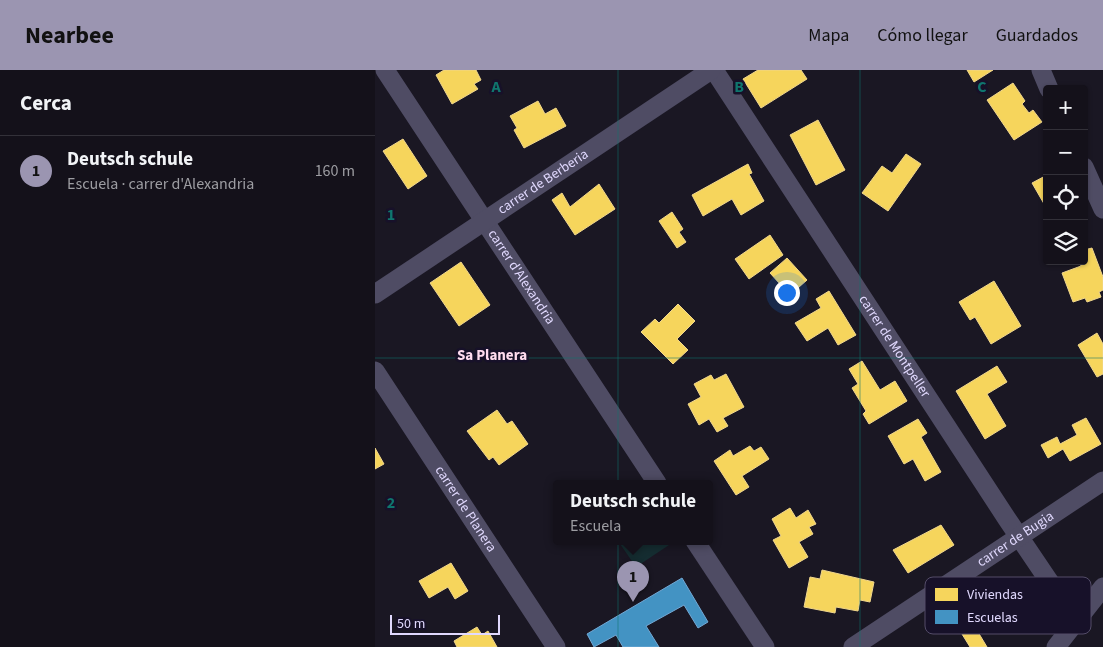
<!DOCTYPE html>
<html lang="es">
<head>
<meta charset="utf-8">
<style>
  body { margin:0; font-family:"Source Sans 3",sans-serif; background:#211f27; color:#f1f3f6 }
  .controls { position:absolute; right:15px; top:15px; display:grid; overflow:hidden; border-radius:5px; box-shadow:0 1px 4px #0004 }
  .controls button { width:45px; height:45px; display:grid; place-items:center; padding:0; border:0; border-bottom:1px solid #333139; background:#14111a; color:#f1f3f6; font:25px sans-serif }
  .scale { position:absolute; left:15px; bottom:12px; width:110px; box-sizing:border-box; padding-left:5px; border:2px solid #e1d9fe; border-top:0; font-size:14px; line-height:18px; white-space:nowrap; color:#e1d9fe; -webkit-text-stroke:4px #171129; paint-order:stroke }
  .you { position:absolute; left:411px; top:222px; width:18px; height:18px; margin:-12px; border:4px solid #fff; border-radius:50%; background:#1a73e8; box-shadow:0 0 0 8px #1a73e833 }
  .badge { display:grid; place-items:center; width:32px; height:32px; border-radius:50%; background:#9b95b1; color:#111; font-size:16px; font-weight:700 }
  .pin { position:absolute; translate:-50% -41px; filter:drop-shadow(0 1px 2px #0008) }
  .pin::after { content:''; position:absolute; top:26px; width:18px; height:15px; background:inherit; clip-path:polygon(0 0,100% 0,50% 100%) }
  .popup { position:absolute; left:178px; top:410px; width:160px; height:65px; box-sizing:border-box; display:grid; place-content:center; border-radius:5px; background:#14111a; filter:drop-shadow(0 1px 4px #0005); font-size:16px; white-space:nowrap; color:#9d9da2 }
  .popup b { font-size:19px; color:#f1f3f6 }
  .popup::after { content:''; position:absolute; left:50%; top:100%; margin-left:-10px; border:10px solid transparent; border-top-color:#14111a }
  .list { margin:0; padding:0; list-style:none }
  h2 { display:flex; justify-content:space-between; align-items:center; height:65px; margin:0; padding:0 20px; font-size:21px }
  h2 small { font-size:16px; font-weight:400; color:#9d9da2 }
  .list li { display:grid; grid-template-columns:32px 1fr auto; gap:15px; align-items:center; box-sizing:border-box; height:70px; padding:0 20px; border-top:1px solid #333139 }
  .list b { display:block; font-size:19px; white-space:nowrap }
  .list p { margin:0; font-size:16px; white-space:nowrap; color:#9d9da2 }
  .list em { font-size:16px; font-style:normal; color:#9d9da2 }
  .icon { flex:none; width:28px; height:28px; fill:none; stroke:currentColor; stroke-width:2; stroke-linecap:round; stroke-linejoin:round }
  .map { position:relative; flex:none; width:728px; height:577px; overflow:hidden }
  header { display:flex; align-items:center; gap:30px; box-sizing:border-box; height:70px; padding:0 25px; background:#9b95b1; color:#111 }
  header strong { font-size:24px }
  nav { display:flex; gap:28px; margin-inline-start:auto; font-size:18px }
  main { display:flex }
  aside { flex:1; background:#14111a }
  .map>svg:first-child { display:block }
</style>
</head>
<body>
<header>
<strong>Nearbee</strong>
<nav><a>Mapa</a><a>Cómo llegar</a><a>Guardados</a></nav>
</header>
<main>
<aside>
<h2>Cerca<small></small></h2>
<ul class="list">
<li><span class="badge">1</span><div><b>Deutsch schule</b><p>Escuela · carrer d'Alexandria</p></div><em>160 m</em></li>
</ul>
</aside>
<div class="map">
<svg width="728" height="577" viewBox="0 0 728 577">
  <rect width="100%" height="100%" fill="#1a1723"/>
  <!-- green -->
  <path fill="#152d31" d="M 243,471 L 295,471 L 297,473 L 261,497 Z"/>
  <!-- homes -->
  <path fill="#f6d55c" stroke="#f0d68d" d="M 69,0 L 101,0 L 106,10 L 99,14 L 103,19 L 77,34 L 61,5 Z
    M 383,0 L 426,0 L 432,9 L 386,38 L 368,9 Z
    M 592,0 L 618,0 L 599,12 Z
    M 638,13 L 650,31 L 647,34 L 654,43 L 658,40 L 667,52 L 639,70 L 612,30 Z
    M 163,31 L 170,44 L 181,38 L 191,56 L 149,78 L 139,60 L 142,58 L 135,46 Z
    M 443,50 L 470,100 L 441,115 L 415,65 Z
    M 28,69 L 52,106 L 33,119 L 8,81 Z
    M 531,84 L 546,94 L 513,141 L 487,123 L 507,96 L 517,103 Z
    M 373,94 L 377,103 L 374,104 L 389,131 L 366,145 L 357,129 L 328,146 L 317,125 Z
    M 672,105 L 672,139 L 657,113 Z
    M 224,114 L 240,139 L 200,165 L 177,130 L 187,123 L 195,137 Z
    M 297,142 L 308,159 L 304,162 L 311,172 L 302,178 L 284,151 Z
    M 395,165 L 408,185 L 374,209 L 360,189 Z
    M 717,178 L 728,207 L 728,220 L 724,222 L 726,227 L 712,232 L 710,228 L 698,232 L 687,203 L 706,196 L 705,191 L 709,191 L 709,180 Z
    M 412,188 L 432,210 L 415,225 L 395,203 Z
    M 86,192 L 115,235 L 84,256 L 55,213 Z
    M 619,211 L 646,256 L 616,274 L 600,247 L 595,250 L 584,232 Z
    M 454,221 L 481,265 L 463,275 L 453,258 L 432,271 L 420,253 L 446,238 L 441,229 Z
    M 303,234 L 320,251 L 302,269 L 313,280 L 298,294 L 266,262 L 280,249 L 284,253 Z
    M 722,263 L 728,274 L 728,304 L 722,307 L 703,275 Z
    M 487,291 L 505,320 L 520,311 L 532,331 L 494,354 L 488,344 L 491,341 L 477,318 L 483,314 L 474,299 Z
    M 622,296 L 632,312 L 612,324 L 631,356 L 610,369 L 581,321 Z
    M 351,304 L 369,337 L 348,348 L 353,356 L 342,362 L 334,349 L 324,355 L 313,334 L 326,327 L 319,314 L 336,305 L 339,310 Z
    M 122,340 L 132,354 L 137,351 L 153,374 L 124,395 L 118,387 L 114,390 L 92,361 Z
    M 711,348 L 726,374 L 695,391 L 688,379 L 673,388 L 666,375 L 682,367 L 685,374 L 702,365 L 697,355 Z
    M 543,349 L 552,363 L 546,367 L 566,402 L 550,411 L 538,389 L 529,394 L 513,366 Z
    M 375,376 L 379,381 L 386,377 L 394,389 L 367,406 L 374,417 L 361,425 L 339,391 L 355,380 L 358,386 Z
    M 0,378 L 9,394 L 0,399 Z
    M 415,438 L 421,448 L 433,440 L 441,454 L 434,457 L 438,464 L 424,472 L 433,487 L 414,498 L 398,470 L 406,466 L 397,449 Z
    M 566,455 L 579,475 L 533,503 L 518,480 Z
    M 76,493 L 93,521 L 80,529 L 73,517 L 54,528 L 44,511 Z
    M 447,500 L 499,512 L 495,532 L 485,530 L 483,541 L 461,537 L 460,543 L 429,537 L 435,507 L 445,509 Z
    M 599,528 L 602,534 L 612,528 L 621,544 L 600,557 L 612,577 L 595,577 L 574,543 Z
    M 102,557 L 107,565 L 113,561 L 122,577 L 82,577 L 79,571 Z"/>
  <!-- schools -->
  <path fill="#4393c3" stroke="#72a8d5" d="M 307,508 L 333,552 L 323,558 L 309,535 L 271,556 L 284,577 L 248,577 L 241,565 L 219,577 L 212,564 Z"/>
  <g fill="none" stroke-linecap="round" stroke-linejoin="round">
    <!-- minor -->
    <g stroke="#4f4c64" stroke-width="19">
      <path id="s1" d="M 10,0 L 282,413"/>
      <path id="s2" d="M 339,0 L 632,449 L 701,551"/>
      <path d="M 666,0 L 674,19"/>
      <path d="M 709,97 L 728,139"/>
      <path id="s3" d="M 0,224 L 336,0"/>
      <path id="s4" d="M 0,301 L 181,577"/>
      <path d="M 320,471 L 390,577"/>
      <path id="s5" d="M 478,577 L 728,411"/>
      <path d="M 681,577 L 728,517"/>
    </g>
  </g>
  <!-- grid -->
  <path fill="none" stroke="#0f766e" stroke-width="1" stroke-opacity="0.55" d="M 243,0 L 243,577M 485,0 L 485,577M 0,288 L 728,288"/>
  <g text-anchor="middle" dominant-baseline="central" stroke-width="5" stroke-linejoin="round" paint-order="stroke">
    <!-- street labels -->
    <g font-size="14" fill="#e1d9fe" stroke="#171129">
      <text stroke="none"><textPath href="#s3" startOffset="202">carrer de Berberia</textPath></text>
      <text stroke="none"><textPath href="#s1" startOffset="248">carrer d'Alexandria</textPath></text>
      <text stroke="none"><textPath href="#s2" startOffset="330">carrer de Montpeller</textPath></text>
      <text stroke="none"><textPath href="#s4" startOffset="165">carrer de Planera</textPath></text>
      <text stroke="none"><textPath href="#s5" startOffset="195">carrer de Bugia</textPath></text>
    </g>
    <!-- neighbourhood labels -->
    <g font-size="15" font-weight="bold" fill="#fedbef" stroke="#171129">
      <text x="117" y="285">Sa Planera</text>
    </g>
  </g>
  <!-- legend -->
  <rect x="550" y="507" width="166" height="57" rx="8" fill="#171129" stroke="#544d69" stroke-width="1"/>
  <rect x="560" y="518" width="23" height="13" fill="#f6d55c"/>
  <rect x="560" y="540" width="23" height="14" fill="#4393c3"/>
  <g font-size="14" fill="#e1d9fe">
    <text x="592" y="529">Viviendas</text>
    <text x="592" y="552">Escuelas</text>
  </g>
  <g font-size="16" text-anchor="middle" font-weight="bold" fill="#0f766e" stroke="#171129" stroke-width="5" stroke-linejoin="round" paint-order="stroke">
    <text x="121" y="22">A</text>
    <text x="364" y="22">B</text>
    <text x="607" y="22">C</text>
    <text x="16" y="150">1</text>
    <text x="16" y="438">2</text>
  </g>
</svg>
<div class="controls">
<button>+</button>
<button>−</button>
<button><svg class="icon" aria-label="locate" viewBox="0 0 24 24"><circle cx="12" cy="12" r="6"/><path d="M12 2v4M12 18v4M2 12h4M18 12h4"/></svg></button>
<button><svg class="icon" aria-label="layers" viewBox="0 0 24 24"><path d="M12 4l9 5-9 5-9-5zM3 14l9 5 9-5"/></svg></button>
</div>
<div class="scale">50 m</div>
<div class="you"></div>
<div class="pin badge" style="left:258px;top:532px">1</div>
<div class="popup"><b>Deutsch schule</b>Escuela</div>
</div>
</main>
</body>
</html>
